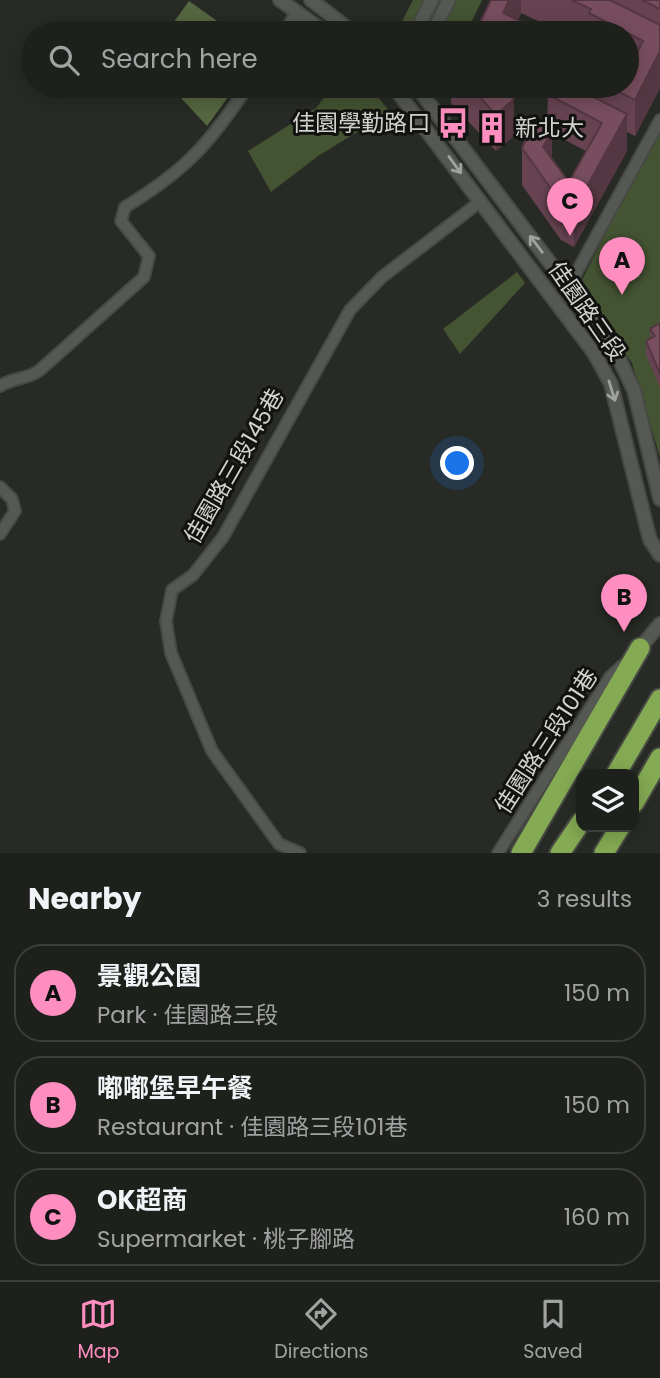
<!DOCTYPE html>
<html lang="en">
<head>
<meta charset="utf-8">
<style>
  body { margin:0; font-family:Poppins,"Noto Sans TC",sans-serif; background:#262825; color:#f1f3f6 }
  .controls { position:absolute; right:21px; bottom:21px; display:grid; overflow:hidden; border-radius:14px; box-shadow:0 4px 18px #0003 }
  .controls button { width:63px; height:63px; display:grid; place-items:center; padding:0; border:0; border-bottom:2px solid #3c3e3b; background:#1e201c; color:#f1f3f6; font:35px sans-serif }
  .you { position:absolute; left:458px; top:464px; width:24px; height:24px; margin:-18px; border:5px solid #fff; border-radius:50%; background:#1a73e8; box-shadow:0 0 0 10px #1a73e833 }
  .badge { display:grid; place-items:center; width:46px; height:46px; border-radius:50%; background:#fd8ebf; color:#111; font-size:23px; font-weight:700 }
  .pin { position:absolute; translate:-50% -58px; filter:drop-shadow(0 2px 4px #0008) }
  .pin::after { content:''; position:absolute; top:37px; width:24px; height:21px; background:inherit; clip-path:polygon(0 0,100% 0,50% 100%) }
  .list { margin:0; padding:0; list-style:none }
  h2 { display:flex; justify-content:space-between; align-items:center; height:91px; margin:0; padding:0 28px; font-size:30px }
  h2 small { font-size:23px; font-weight:400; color:#a1a3a3 }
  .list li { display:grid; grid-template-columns:46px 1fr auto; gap:21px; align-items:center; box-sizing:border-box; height:98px; margin:0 14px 14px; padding:0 14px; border:2px solid #3c3e3b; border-radius:28px }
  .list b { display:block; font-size:26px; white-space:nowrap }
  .list p { margin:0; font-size:23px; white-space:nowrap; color:#a1a3a3 }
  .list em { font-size:23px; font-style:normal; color:#a1a3a3 }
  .icon { flex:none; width:38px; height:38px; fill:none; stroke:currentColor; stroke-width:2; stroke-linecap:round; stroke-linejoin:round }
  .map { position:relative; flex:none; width:660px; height:853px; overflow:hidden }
  .search { position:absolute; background:#1e201c; box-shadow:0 4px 18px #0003; left:21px; right:21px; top:21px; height:77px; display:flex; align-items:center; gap:18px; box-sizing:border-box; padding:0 24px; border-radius:38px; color:#a1a3a3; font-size:26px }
  .sheet { height:427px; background:#1e201c }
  nav { display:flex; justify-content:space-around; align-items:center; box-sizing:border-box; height:98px; border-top:2px solid #3c3e3b; background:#1e201c; font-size:19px; color:#a1a3a3 }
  nav a { display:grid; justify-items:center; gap:4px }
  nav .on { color:#fd8ebf }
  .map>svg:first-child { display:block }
</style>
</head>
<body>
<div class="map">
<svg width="660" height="853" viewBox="0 0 660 853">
  <rect width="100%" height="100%" fill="#282b25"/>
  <!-- green -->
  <path fill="#445332" d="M 413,0 L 424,0 L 408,33 L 396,33 Z
    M 456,0 L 482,0 L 466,33 L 440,33 Z
    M 333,86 L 369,86 L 390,112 L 318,156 L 271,192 L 248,151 L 316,108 Z
    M 660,124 L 660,457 L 632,363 L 579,286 Z
    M 517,272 L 525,283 L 460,354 L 443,329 Z"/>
  <!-- forest -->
  <path fill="#556740" d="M 189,1 L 234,33 L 166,33 Z
    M 170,86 L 236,86 L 207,126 Z"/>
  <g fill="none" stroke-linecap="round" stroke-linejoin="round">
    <defs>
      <path id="minor" d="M 284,33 L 297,11
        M 569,286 L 660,120
        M 0,386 C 14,377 27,380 40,370 L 144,277 L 149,256 L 121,221 L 125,207 C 185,171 210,143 248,86
        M 0,487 L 12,499 L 15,511 L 0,534
        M 300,853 L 279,844 L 212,751 L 171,653 L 166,621 L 172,590 L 193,575 L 223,537 L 350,310 L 382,277 L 481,201
        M 498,853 L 610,677 L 623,665"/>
      <path id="tertiary" d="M 280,0 L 326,33
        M 311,0 L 354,33
        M 415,33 L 432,0
        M 432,33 L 449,0
        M 393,86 L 594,353 L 611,384 L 650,540 L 660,555
        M 416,86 L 613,346 L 634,390 L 660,499
        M 640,648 L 660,624"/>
      <path id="motorway" d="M 616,774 L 660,699
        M 634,803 L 660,758
        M 521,853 L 640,648
        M 560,853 L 581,822
        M 604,853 L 620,827"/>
    </defs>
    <!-- minor casing -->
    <use href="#minor" stroke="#474944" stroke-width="14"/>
    <!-- tertiary casing -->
    <use href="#tertiary" stroke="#474944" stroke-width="16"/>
    <!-- motorway casing -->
    <use href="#motorway" stroke="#474944" stroke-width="23"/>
    <!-- minor -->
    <use href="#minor" stroke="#565953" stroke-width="10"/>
    <!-- tertiary -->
    <use href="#tertiary" stroke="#565953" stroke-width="12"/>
    <!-- motorway -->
    <use href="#motorway" stroke="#84ab53" stroke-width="19"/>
  </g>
  <!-- wall -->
  <path fill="#674352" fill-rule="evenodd" d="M 491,0 L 660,0 L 660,88 L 635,136 L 627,132 L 627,151 L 574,247 L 561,240 L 522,185 L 522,148 L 547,128 L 548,93 L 533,86 L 627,86 L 628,71 L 627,70 L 627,33 L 564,33 L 521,13 L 518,20 L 545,33 L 480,33 L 480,23 ZM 552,133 L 586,151 L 569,182 L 552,159 Z
    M 451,86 L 503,86 L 514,136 L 496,151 L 451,103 Z
    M 660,323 L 660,388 L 646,355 L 646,341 L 650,339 L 650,329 Z"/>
  <!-- shaded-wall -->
  <path fill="#543742" d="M 509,0 L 521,0 L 521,13 L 511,33 L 503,13 Z
    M 660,51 L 660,88 L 635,136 L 635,100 Z
    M 514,99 L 514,136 L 496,151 L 496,115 Z
    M 627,114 L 627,151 L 574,247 L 574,210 Z
    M 552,131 L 552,168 L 543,147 Z"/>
  <!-- building -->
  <path fill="#784e5f" stroke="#543742" stroke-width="2" d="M 491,0 L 509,0 L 503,13 L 545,33 L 501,33 L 480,23 Z
    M 571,0 L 610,0 L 660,25 L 660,51 L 635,100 L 607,86 L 627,86 L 627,73 L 643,41 L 589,13 L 591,9 Z
    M 642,0 L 660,0 L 660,9 Z
    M 470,86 L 503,86 L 514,99 L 496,115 Z
    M 552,86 L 572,86 L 627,114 L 574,210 L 561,203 L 522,148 L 535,120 L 552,131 L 543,147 L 569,182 L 602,123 L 547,94 Z
    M 660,323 L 660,374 L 646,341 L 655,336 L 650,329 Z"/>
  <!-- one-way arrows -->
  <defs><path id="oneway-shaft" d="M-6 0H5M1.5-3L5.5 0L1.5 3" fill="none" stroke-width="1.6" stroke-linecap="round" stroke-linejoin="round" transform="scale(1.75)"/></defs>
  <g stroke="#a0a29d">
    <use href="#oneway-shaft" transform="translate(455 165) rotate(54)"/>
    <use href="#oneway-shaft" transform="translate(536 244) rotate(-127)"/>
    <use href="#oneway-shaft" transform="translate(612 391) rotate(73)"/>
  </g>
  <!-- icons -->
  <defs>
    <symbol id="bus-bare" viewBox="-9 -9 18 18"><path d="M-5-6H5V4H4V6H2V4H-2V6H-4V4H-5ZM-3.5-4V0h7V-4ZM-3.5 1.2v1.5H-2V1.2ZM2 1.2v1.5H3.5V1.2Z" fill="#fd8ebf" stroke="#121310" stroke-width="2.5" paint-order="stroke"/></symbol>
    <symbol id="building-bare" viewBox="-9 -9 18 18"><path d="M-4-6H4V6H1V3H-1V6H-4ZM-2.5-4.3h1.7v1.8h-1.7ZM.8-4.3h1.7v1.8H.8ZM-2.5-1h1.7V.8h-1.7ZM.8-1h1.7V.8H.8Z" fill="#fd8ebf" stroke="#121310" stroke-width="2.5" paint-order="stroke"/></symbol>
  </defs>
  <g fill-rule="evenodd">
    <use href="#bus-bare" x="431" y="101" width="44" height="44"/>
    <use href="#building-bare" x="470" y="106" width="44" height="44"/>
  </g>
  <g text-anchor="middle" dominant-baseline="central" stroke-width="6" stroke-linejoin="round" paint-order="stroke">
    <!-- poi labels -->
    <g font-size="23" fill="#d1d3cf" stroke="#121310" text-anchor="end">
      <text x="430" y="123">佳園學勤路口</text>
      <text x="515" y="128" text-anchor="start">新北大</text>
    </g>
    <!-- street labels -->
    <g font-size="23" fill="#d1d3cf" stroke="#121310">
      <text transform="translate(587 311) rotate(55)">佳園路三段</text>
      <text transform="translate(234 466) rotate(-60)">佳園路三段145巷</text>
      <text transform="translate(546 741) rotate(-57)">佳園路三段101巷</text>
    </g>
  </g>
</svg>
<div class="controls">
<button><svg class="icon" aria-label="layers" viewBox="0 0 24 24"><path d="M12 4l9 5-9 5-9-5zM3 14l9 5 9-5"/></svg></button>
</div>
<div class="you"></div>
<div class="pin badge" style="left:622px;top:295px">A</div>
<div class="pin badge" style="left:624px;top:632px">B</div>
<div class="pin badge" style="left:570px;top:236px">C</div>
<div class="search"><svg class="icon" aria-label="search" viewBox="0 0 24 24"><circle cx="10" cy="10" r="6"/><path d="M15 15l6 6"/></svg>Search here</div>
</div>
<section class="sheet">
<h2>Nearby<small>3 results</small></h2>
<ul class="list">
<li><span class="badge">A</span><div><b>景觀公園</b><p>Park · 佳園路三段</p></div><em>150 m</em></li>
<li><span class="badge">B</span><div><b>嘟嘟堡早午餐</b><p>Restaurant · 佳園路三段101巷</p></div><em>150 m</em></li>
<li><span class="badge">C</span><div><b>OK超商</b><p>Supermarket · 桃子腳路</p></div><em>160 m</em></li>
</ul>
</section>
<nav>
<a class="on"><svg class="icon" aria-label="map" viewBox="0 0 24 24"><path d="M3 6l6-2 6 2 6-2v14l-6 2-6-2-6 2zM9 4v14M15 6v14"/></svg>Map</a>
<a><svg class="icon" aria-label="directions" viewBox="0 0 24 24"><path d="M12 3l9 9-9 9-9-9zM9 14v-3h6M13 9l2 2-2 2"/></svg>Directions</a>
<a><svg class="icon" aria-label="saved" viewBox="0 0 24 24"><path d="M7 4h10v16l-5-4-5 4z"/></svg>Saved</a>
</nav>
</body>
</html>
